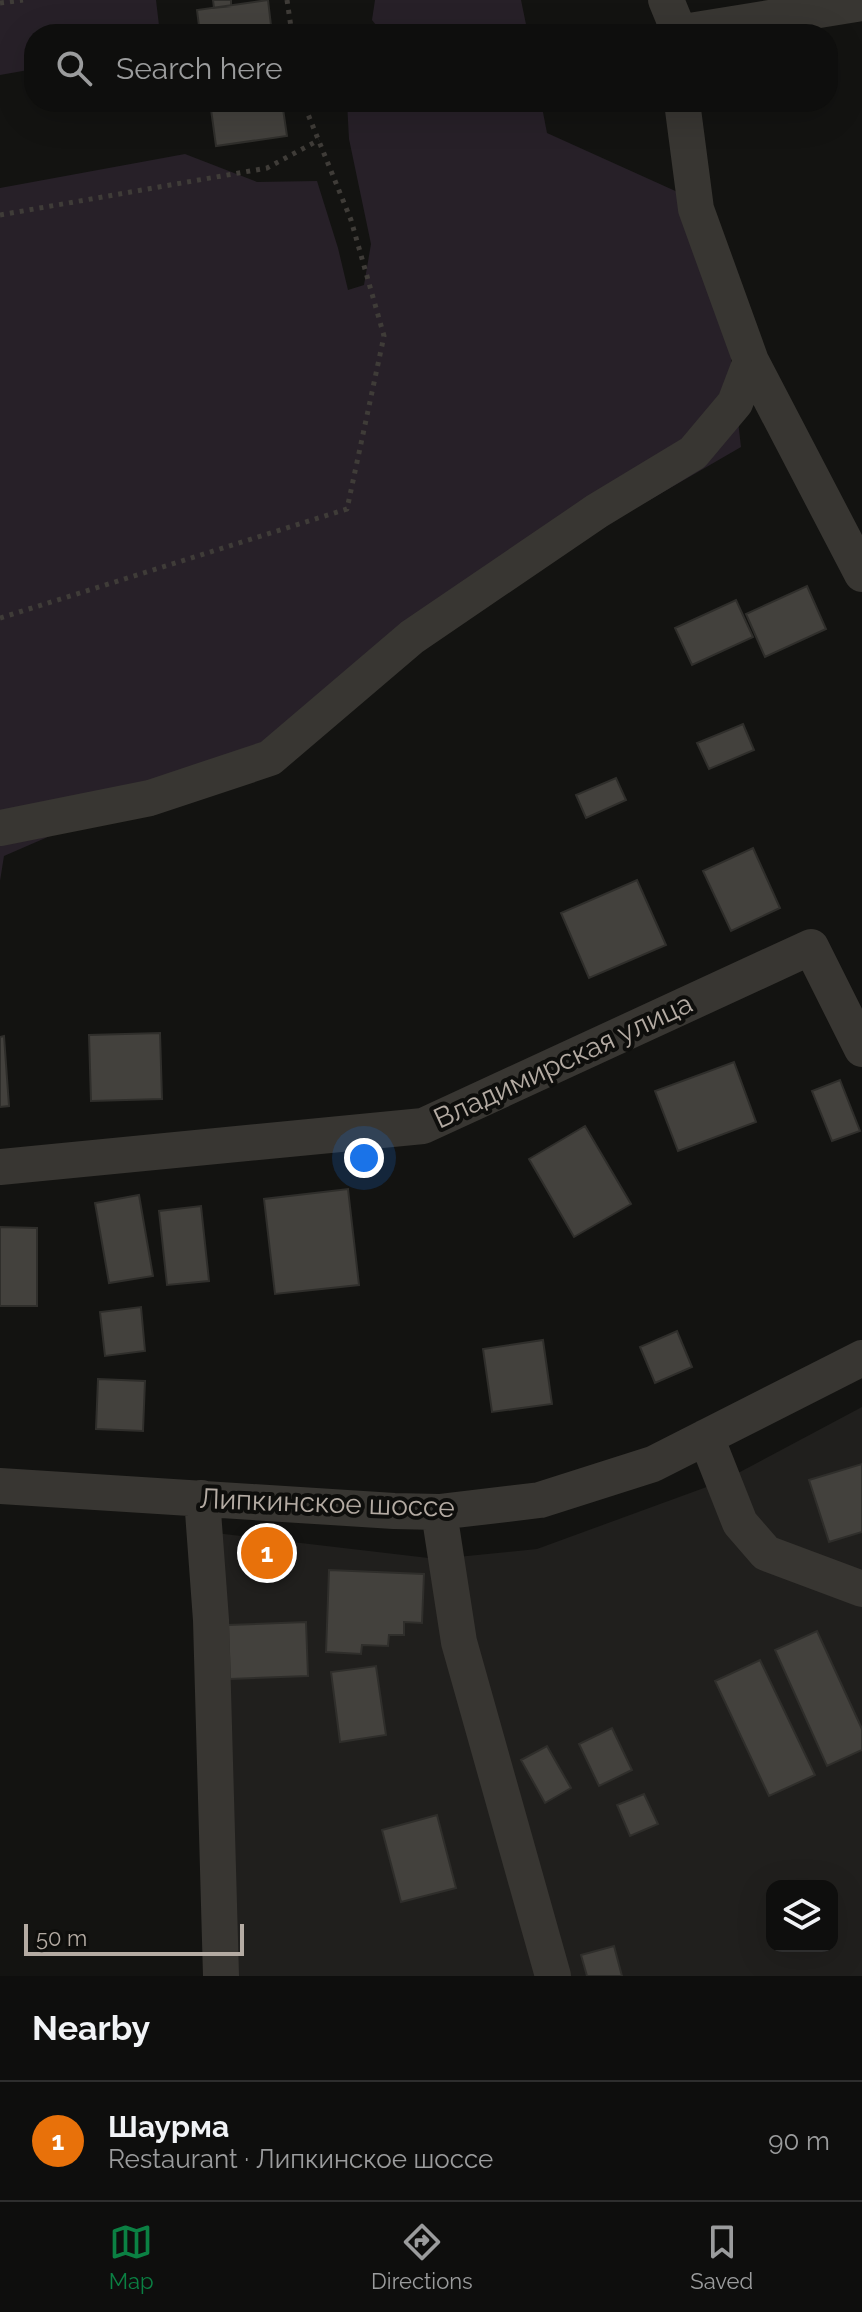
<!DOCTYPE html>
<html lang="en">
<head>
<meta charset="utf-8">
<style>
  body { margin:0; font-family:Raleway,sans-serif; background:#171716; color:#f1f3f6 }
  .controls { position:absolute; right:24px; bottom:24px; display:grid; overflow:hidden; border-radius:16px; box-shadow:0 8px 32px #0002 }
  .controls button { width:72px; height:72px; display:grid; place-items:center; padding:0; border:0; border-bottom:2px solid #2e2e2e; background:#0e0e0d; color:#f1f3f6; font:40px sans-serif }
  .scale { position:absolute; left:24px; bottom:20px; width:220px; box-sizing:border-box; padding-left:8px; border:4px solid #b4aba3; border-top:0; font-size:22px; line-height:28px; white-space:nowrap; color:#b4aba3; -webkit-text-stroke:6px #0e0e0c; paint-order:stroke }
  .you { position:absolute; left:364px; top:1158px; width:28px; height:28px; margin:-20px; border:6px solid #fff; border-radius:50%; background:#1a73e8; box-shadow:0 0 0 12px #1a73e833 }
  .badge { display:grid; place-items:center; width:52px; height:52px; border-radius:50%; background:#0b8043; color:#fff; font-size:26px; font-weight:700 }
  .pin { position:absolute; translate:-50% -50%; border:4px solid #fff; box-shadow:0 2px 8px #0006 }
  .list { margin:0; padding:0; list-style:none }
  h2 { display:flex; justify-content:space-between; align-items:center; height:104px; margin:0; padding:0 32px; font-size:34px }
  h2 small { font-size:26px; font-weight:400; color:#9b9c9d }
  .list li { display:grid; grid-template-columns:52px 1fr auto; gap:24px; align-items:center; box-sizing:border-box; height:120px; padding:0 32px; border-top:2px solid #2e2e2e }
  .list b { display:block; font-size:30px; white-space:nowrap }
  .list p { margin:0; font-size:26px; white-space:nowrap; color:#9b9c9d }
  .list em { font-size:26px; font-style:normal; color:#9b9c9d }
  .icon { flex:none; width:44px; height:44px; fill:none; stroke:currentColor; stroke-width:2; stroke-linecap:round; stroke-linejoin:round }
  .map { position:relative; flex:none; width:862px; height:1976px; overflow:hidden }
  .search { position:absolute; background:#0e0e0d; box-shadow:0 8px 32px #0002; left:24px; right:24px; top:24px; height:88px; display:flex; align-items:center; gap:20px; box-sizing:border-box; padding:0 28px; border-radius:32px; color:#9b9c9d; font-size:30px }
  .sheet { height:224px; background:#0e0e0d }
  nav { display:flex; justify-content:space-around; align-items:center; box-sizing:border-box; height:112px; border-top:2px solid #2e2e2e; background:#0e0e0d; font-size:22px; color:#9b9c9d }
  nav a { display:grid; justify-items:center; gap:4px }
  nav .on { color:#0b8043 }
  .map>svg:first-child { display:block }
</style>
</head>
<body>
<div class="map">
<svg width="862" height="1976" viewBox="0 0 862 1976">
  <rect width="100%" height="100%" fill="#131311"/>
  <!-- built -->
  <path fill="#201f1d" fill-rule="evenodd" d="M 862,1407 L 862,1976 L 207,1976 L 207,1532 L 437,1559 L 537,1549 L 723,1481 ZM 772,1886 L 832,1886 L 832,1946 L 772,1946 Z"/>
  <!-- green -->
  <path fill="#272028" d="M 0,0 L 156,0 L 160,34 L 34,34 L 34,69 L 0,75 Z
    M 375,0 L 521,0 L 528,34 L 383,34 L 372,20 Z
    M 347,102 L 541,102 L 547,133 L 713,208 L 732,260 L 731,360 L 741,447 L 475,601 L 306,742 L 96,816 L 4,856 L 0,881 L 0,188 L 185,154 L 257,182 L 317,181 L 338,248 L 348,290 L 364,285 L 371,244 L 349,139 Z"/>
  <!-- building -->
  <path fill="#43413d" stroke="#2f2e2b" stroke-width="2" d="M 213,0 L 231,0 L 231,6 L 214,8 Z
    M 268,0 L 272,34 L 200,34 L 197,10 Z
    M 210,102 L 282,102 L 287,136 L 216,146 Z
    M 807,586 L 826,629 L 765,657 L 746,614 Z
    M 736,600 L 753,637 L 692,665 L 675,628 Z
    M 743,724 L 754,750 L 709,769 L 697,743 Z
    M 616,778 L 626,800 L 586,818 L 576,795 Z
    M 753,848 L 780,908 L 731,931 L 703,871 Z
    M 637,880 L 666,945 L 589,978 L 561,913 Z
    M 160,1033 L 162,1099 L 91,1101 L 89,1035 Z
    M 4,1036 L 9,1106 L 0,1107 L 0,1037 Z
    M 734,1062 L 756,1122 L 678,1151 L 655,1091 Z
    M 840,1080 L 860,1131 L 832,1141 L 812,1091 Z
    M 585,1126 L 631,1204 L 574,1237 L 529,1159 Z
    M 348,1189 L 359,1285 L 275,1294 L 264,1199 Z
    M 139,1195 L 153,1276 L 109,1283 L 95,1203 Z
    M 201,1206 L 209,1281 L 167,1285 L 159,1211 Z
    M 0,1227 L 37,1228 L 37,1306 L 0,1306 Z
    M 141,1307 L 145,1351 L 105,1356 L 100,1312 Z
    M 677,1331 L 692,1367 L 655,1383 L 640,1347 Z
    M 543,1340 L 552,1404 L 492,1412 L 483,1349 Z
    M 98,1379 L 145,1381 L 143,1431 L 96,1429 Z
    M 862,1464 L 862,1532 L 829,1542 L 809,1480 Z
    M 329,1570 L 424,1574 L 422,1623 L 404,1622 L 404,1635 L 389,1635 L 388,1646 L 362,1645 L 361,1654 L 326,1652 Z
    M 306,1622 L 308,1676 L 230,1679 L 228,1625 Z
    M 817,1631 L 862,1729 L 862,1750 L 827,1766 L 775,1650 Z
    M 760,1660 L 815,1775 L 769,1796 L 715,1681 Z
    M 376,1666 L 386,1735 L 340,1742 L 331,1672 Z
    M 612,1728 L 632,1770 L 599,1786 L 579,1744 Z
    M 547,1746 L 571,1788 L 545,1803 L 521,1760 Z
    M 644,1794 L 658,1824 L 630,1836 L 617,1805 Z
    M 437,1815 L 456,1888 L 401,1902 L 382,1830 Z
    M 614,1946 L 622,1976 L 587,1976 L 581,1955 Z"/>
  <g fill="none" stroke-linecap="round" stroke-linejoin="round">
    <!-- path -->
    <path stroke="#3f3c38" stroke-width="5" stroke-dasharray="4 6" stroke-linecap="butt" d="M 287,0 L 292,34
      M 0,3 L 23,0
      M 0,215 L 267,168 L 319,140
      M 0,618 L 347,509 L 384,336 L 351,220 L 303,102"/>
    <!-- minor -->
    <path stroke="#383632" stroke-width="36" d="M 666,0 L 680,34
      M 671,34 L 862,3
      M 682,102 L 696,209 L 751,361 L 862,574
      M 0,828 L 150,798 L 270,758 L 412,637 L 597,511 L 693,453 L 735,403 L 751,361
      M 0,1167 L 423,1126 L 811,947 L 862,1049
      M 706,1437 L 740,1523 L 766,1553 L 862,1589
      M 0,1486 L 394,1511 L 439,1512 L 540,1500 L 653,1464 L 862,1358
      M 202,1498 L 211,1620 L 221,1976
      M 439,1512 L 459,1642 L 553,1976"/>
  </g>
  <g text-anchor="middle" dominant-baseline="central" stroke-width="8" stroke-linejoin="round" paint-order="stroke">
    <!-- street labels -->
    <g font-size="28" fill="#b4aba3" stroke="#0e0e0c">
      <text transform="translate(563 1061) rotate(-25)">Владимирская улица</text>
      <text transform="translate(327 1503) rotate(2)">Липкинское шоссе</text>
    </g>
  </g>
</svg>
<div class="controls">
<button><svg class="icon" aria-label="layers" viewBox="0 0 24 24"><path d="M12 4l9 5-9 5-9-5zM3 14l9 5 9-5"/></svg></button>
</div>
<div class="scale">50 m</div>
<div class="you"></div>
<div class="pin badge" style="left:267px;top:1553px;background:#e8710a">1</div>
<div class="search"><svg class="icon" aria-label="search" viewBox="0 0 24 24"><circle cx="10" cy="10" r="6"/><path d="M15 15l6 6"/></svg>Search here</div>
</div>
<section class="sheet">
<h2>Nearby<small></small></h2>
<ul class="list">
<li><span class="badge" style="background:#e8710a">1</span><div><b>Шаурма</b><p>Restaurant · Липкинское шоссе</p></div><em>90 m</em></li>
</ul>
</section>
<nav>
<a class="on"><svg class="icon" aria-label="map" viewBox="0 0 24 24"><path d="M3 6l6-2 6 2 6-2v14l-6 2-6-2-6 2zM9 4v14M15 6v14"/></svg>Map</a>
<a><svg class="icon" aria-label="directions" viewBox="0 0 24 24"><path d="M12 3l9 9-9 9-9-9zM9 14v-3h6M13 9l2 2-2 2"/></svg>Directions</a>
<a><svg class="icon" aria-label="saved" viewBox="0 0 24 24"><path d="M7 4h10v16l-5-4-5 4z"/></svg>Saved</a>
</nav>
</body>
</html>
